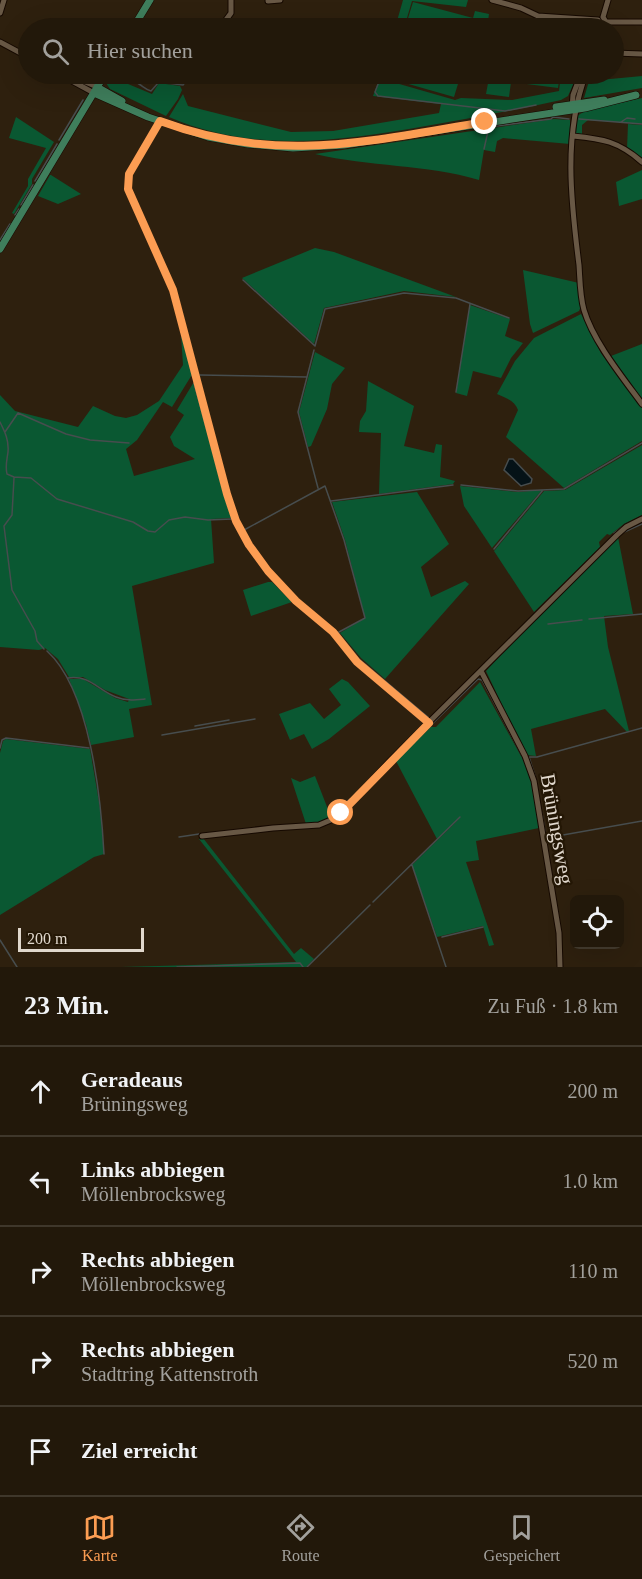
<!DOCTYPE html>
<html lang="de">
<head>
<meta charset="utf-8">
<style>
  body { margin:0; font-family:"Times New Roman",serif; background:#2a2113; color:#f1f3f6 }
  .controls { position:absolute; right:18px; bottom:18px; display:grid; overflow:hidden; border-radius:9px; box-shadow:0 6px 24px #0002 }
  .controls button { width:54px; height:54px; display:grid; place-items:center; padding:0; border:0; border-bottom:2px solid #3f372b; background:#22180a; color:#f1f3f6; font:30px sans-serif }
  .scale { position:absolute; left:18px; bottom:15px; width:126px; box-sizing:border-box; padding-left:6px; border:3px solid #e1d8cd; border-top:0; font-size:16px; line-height:21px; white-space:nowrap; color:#e1d8cd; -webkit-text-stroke:4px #241705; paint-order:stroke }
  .stop { position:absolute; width:18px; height:18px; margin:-14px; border:4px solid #fc9d53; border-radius:50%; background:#fff }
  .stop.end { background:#fc9d53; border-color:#fff; box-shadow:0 2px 6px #0008 }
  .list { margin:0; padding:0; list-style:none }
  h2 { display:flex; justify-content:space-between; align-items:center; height:78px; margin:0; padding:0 24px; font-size:26px }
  h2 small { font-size:20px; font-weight:400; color:#a2a09c }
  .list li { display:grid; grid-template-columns:39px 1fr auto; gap:18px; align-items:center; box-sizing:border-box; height:90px; padding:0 24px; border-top:2px solid #3f372b }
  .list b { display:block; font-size:22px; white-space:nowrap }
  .list p { margin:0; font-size:20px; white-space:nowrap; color:#a2a09c }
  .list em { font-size:20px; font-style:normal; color:#a2a09c }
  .icon { flex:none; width:33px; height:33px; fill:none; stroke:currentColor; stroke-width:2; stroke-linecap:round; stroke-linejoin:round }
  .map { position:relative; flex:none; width:642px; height:967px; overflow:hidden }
  .search { position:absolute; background:#22180a; box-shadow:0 6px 24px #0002; left:18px; right:18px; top:18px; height:66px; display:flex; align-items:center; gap:15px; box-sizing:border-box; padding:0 21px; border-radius:33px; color:#a2a09c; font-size:22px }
  .sheet { height:528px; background:#22180a }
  nav { display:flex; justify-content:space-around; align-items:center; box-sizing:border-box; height:84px; border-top:2px solid #3f372b; background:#22180a; font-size:16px; color:#a2a09c }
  nav a { display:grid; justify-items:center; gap:3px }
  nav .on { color:#fc9d53 }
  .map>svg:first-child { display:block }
</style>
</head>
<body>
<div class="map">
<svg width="642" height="967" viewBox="0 0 642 967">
  <rect width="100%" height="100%" fill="#2e200e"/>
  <!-- green -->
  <path fill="#0a5832" d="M 403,0 L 468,0 L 466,7 L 412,1 L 404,28 L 395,28 Z
    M 413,2 L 473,18 L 475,11 L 489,14 L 488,21 L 476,19 L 474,28 L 405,28 Z
    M 381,74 L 461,74 L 454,97 L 391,79 L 389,81 L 455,100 L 461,98 L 512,100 L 559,91 L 560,82 L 567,83 L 570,76 L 576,78 L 568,96 L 561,100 C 516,110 471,118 426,126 C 338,141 255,154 169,117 L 183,94 L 188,106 L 291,132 L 333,131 L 439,113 L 441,104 L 373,96 Z
    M 487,74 L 560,74 L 558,88 L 511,82 L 509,97 L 486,94 L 488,83 L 477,78 L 477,75 L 486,76 Z
    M 109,76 L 152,94 L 159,83 L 180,86 L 182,90 L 178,99 L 166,116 L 110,89 L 106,83 Z
    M 642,76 L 642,88 L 584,98 L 589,81 Z
    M 642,98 L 642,124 L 588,120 L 582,125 L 582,135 L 576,133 L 577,116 L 585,111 Z
    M 16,117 L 54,142 L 32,179 L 32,184 L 14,214 L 12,213 L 28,186 L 28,179 L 46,148 L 9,138 Z
    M 554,119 L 570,120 L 570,144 L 503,138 L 497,141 L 495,152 L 484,150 L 479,180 C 426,164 369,167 315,154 Z
    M 628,124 L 642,125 L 642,160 L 627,149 Z
    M 642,170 L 642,199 L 619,206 L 616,182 Z
    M 50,175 L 51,175 L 81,194 L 58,204 L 38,196 Z
    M 315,248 L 334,252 L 456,297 L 404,291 L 324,308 L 314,344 L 242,278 Z
    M 523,270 L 579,283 L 581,306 L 579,311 L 533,333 L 530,324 Z
    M 470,305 L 510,319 L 505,336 L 523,343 L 511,358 L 501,378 L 473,371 L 467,396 L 456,393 Z
    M 581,314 L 601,353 L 642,408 L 642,441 L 564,488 L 506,437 L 518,410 C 515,401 506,398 497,394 L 515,361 L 534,338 Z
    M 184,334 L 193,373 L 172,407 L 163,402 L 137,440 L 126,449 L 134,476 L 195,459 L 174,446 L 170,437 L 184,415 L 177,410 L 195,380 L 209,437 L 233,518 L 211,519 L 214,563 L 132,586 L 152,705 L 129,709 L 134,737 L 91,745 L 86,724 L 69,679 L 83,679 L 115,698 L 128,702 L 129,699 L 105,690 L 83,677 L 69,677 L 58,659 L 45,648 L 39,650 L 0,647 L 0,395 L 15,411 L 78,427 L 93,406 L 115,416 L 126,418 L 137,415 L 159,401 L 183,365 L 181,335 Z
    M 642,344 L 642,399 L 611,356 Z
    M 315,352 L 345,368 L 332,384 L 327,409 L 311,446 L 308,447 L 299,412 Z
    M 368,381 L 414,406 L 404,446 L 434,453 L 436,444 L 442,445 L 440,477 L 455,481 L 453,484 L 379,494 L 381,433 L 359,432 L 360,421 L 366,411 Z
    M 642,445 L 642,515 L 624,524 L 610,535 L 607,534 L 599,542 L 600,547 L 534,612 L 494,551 L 544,491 L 565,490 Z
    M 460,486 L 518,492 L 542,490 L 492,548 L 464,506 Z
    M 417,492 L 449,544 L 421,567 L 431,597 L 465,581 L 469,584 L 385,679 L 361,658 L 340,633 L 365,618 L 345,540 L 332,502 Z
    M 618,537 L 633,614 L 604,616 L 608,647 L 629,731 L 627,732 L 605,709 L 531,729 L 536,756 L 526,755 L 486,671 L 536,617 Z
    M 268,582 L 272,582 L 292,602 L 251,616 L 243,590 Z
    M 342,679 L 348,682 L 370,706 L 329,739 L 312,749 L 304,734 L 290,740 L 279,714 L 310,703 L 324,719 L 341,705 L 329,689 Z
    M 480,682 L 521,756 L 524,757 L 532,782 L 539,828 L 476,841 L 479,860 L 466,862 L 494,945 L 489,946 L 483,926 L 437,937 L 412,865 L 461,817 L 437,839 L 396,761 L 431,727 L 436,727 Z
    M 6,739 L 90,749 L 100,808 L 104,854 L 94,857 L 0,915 L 0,753 L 3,741 Z
    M 315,776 L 331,817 L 320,822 L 306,824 L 291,778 L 300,782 Z
    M 203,838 L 294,954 L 301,948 L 314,959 L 306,967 L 121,967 L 296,962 L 199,839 Z"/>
  <!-- water -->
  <path fill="#051217" stroke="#474d4e" stroke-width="1.5" d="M 509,459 L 513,459 L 532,479 L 531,483 L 521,486 L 504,470 Z"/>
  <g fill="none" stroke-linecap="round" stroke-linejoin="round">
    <!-- stream -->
    <path stroke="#474d4e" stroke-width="1.5" d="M 382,74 L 375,92 L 378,96 L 505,111 L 536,105
      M 108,79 C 119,79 131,79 139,84 C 144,87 145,89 151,91 L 159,82 L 183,85 L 191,74
      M 579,119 L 642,124
      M 621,122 L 627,118 L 635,119
      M 59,140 L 83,100
      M 484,149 L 489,127 L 551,119 L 553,117 L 569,119
      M 35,181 L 57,144
      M 21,205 L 33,185
      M 15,215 L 19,209
      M 0,240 L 10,224
      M 243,280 L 315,346
      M 173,299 L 193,378
      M 315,346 L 325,309 L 404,293 L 456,298 L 509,318
      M 314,350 L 298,412 L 318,488
      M 200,375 L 307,377
      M 194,383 L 221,481
      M 456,392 L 470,304
      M 0,422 C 5,432 9,440 8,452 C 7,460 5,466 7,474 L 14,477 L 31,478 L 57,499 L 133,522 L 148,531 L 155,532 L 169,520 L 185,517 L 208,520 L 232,519
      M 5,432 L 18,413 L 66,434 L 90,440 L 129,443
      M 14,478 L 12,515 L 4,526 L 12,590 L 35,631 L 37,641 L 44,649
      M 461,485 L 518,491 L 564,489 L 642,443
      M 331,501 L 453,485
      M 237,519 L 254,548
      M 244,530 L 325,486 L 344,540 L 365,618 L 339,632
      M 614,533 L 628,523
      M 622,533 L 642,524
      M 494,549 L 543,490
      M 273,573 L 299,600
      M 589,619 L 642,614
      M 328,624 L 338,633 L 359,659 L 429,718
      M 548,624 L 582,620
      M 47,651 C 90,690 101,798 104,854
      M 68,678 C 91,675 97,690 116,697 C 126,701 134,700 145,699
      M 195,726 L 229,720
      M 162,735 L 255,719
      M 0,748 L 2,740 L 6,738 L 89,748
      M 529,757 L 535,776
      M 530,757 L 537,757 L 642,728
      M 345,813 L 392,763 L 478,679 L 482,680 L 521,754
      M 542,813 L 546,838 L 642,821
      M 335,814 L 350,799
      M 179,837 L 199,834
      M 412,865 L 446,967
      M 373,902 L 460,817
      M 442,937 L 483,927
      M 0,940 L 17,967
      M 177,967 L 300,963 L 303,967
      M 307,967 L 370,905"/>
    <defs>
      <path id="minor" d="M 492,0 L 521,8 L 538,16 L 598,20
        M 268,1 L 280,0
        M 0,13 L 4,0
        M 606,22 L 642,22
        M 220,28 L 231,13 L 231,0
        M 600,28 L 606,22 L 603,17 L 608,0
        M 0,42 L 28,57
        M 614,53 L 642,54
        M 59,74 L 94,93
        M 67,74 L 97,87
        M 586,74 C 563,134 571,202 579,265 C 580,279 580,296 584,310 C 593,341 623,378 642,404
        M 572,108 L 573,95 L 581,74
        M 160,121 L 129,174 L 128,189 L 173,290 L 227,494 L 236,521 L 249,545 L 274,578 L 296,601 L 333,632 L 357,662 L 429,723
        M 573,136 C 603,139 618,141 642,162
        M 481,671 L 525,756 L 534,781 L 559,933 L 560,967
        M 202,836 L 273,828 L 319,825 L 338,817 L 390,761 L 617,535 L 626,527 L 642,519"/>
      <path id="major" d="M 133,28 L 150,0
        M 97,87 L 122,101
        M 94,93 L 148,117 L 208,137 L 248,144 L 293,148 L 344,145 L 585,108 L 636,95
        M 556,107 L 604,100
        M 0,249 L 105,74"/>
    </defs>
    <!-- minor casing -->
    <use href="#minor" stroke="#160900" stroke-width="7"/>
    <!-- major casing -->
    <use href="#major" stroke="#160900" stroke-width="8"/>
    <!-- minor -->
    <use href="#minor" stroke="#685845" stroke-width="5"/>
    <!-- major -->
    <use href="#major" stroke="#3f7e5c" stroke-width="7"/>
  </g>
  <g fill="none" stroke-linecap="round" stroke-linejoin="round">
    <!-- route -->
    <path stroke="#fc9d53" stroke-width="8" d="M 341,813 L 429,723 L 357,662 L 333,632 L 296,601 L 268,571 L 249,545 L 236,521 L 227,494 L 173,290 L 128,189 L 129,174 L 160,121 C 278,165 367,141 485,122"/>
  </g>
  <g text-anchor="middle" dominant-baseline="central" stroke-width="5" stroke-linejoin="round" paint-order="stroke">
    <!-- street labels -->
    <g font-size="21" fill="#e1d8cd" stroke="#241705">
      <text transform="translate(557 829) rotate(80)">Brüningsweg</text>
    </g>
  </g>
</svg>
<div class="controls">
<button><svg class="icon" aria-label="locate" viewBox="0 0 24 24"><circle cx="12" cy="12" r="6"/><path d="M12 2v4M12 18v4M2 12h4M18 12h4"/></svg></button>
</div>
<div class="scale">200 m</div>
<div class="stop" style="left:341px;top:813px"></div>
<div class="stop end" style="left:485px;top:122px"></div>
<div class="search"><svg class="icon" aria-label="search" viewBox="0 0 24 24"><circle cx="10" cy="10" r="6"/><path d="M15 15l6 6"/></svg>Hier suchen</div>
</div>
<section class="sheet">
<h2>23 Min.<small>Zu Fuß · 1.8 km</small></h2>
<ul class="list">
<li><svg class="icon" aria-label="ahead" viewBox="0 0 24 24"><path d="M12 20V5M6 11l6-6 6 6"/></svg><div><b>Geradeaus</b><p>Brüningsweg</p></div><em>200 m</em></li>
<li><svg class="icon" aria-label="left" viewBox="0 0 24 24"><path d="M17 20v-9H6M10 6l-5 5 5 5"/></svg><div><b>Links abbiegen</b><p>Möllenbrocksweg</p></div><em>1.0 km</em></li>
<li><svg class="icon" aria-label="right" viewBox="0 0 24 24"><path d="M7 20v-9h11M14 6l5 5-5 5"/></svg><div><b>Rechts abbiegen</b><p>Möllenbrocksweg</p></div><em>110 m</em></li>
<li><svg class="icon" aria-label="right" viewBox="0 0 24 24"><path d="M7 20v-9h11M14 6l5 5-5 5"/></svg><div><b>Rechts abbiegen</b><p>Stadtring Kattenstroth</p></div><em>520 m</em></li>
<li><svg class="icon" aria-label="arrive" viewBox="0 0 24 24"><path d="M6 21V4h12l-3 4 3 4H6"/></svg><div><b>Ziel erreicht</b></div></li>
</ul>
</section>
<nav>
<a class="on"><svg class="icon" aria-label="map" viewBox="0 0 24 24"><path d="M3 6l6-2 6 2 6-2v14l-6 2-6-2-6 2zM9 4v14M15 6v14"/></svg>Karte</a>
<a><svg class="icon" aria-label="directions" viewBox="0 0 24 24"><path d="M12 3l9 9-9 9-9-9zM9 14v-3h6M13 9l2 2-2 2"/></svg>Route</a>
<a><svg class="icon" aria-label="saved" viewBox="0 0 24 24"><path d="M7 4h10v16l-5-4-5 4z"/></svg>Gespeichert</a>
</nav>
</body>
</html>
